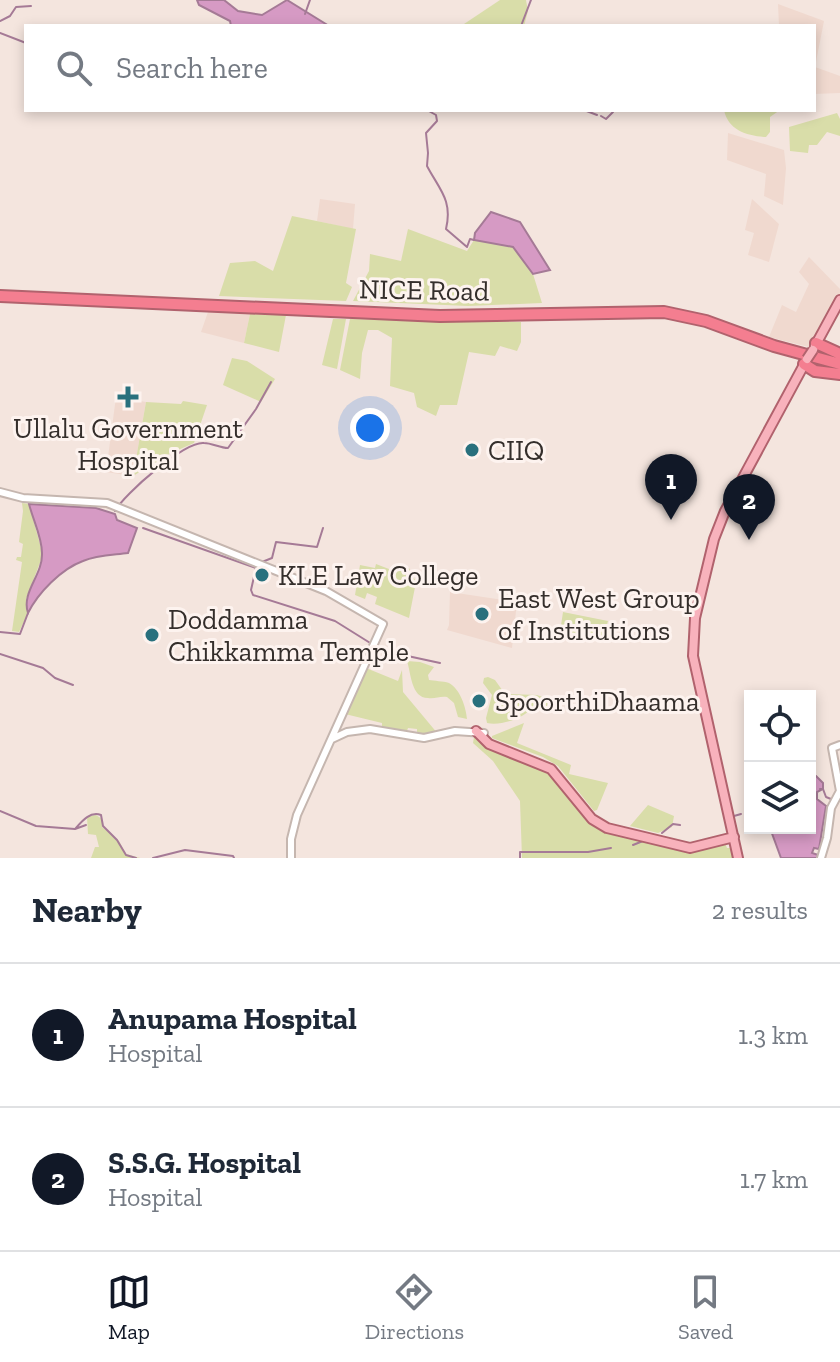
<!DOCTYPE html>
<html lang="en">
<head>
<meta charset="utf-8">
<style>
  body { margin:0; font-family:"Zilla Slab",serif; background:#f2f2f3; color:#1f2937 }
  .controls { position:absolute; right:24px; bottom:24px; display:grid; overflow:hidden; border-radius:0px; box-shadow:0 4px 12px #0003 }
  .controls button { width:72px; height:72px; display:grid; place-items:center; padding:0; border:0; border-bottom:2px solid #e0e1e3; background:#fff; color:#1f2937; font:40px sans-serif }
  .you { position:absolute; left:370px; top:428px; width:28px; height:28px; margin:-20px; border:6px solid #fff; border-radius:50%; background:#1a73e8; box-shadow:0 0 0 12px #1a73e833 }
  .badge { display:grid; place-items:center; width:52px; height:52px; border-radius:50%; background:#111827; color:#fff; font-size:26px; font-weight:700 }
  .pin { position:absolute; translate:-50% -66px; filter:drop-shadow(0 2px 4px #0008) }
  .pin::after { content:''; position:absolute; top:42px; width:28px; height:24px; background:inherit; clip-path:polygon(0 0,100% 0,50% 100%) }
  .list { margin:0; padding:0; list-style:none }
  h2 { display:flex; justify-content:space-between; align-items:center; height:104px; margin:0; padding:0 32px; font-size:34px }
  h2 small { font-size:26px; font-weight:400; color:#747a83 }
  .list li { display:grid; grid-template-columns:52px 1fr auto; gap:24px; align-items:center; box-sizing:border-box; height:144px; padding:0 32px; border-top:2px solid #e0e1e3 }
  .list b { display:block; font-size:30px; white-space:nowrap }
  .list p { margin:0; font-size:26px; white-space:nowrap; color:#747a83 }
  .list em { font-size:26px; font-style:normal; color:#747a83 }
  .icon { flex:none; width:44px; height:44px; fill:none; stroke:currentColor; stroke-width:2; stroke-linecap:round; stroke-linejoin:round }
  .map { position:relative; flex:none; width:840px; height:858px; overflow:hidden }
  .search { position:absolute; background:#fff; box-shadow:0 4px 12px #0003; left:24px; right:24px; top:24px; height:88px; display:flex; align-items:center; gap:20px; box-sizing:border-box; padding:0 28px; border-radius:0px; color:#747a83; font-size:30px }
  .sheet { height:392px; background:#fff }
  nav { display:flex; justify-content:space-around; align-items:center; box-sizing:border-box; height:112px; border-top:2px solid #e0e1e3; background:#fff; font-size:22px; color:#747a83 }
  nav a { display:grid; justify-items:center; gap:4px }
  nav .on { color:#111827 }
  .map>svg:first-child { display:block }
</style>
</head>
<body>
<div class="map">
<svg width="840" height="858" viewBox="0 0 840 858">
  <rect width="100%" height="100%" fill="#f4e5de"/>
  <!-- built -->
  <path fill="#f0d9cf" d="M 778,4 L 824,21 L 815,67 L 840,76 L 840,93 L 814,94 L 814,26 L 779,26 Z
    M 728,133 L 784,150 L 786,168 L 783,205 L 764,196 L 766,174 L 727,160 Z
    M 320,199 L 355,204 L 353,229 L 317,221 Z
    M 752,199 L 779,224 L 769,262 L 748,255 L 754,233 L 745,230 Z
    M 809,257 L 840,289 L 840,300 L 813,348 L 769,337 L 782,305 L 796,312 L 809,284 L 799,272 Z
    M 208,312 L 250,314 L 244,343 L 201,332 Z
    M 116,397 L 146,402 L 133,476 L 106,472 Z
    M 450,592 L 517,602 L 512,648 L 447,630 L 449,625 Z"/>
  <!-- green -->
  <path fill="#d9dda9" d="M 500,0 L 526,0 L 528,11 L 524,26 L 461,26 Z
    M 724,110 L 780,110 L 770,117 L 770,132 L 766,137 C 747,136 728,130 724,110 Z
    M 837,113 L 840,119 L 840,136 L 827,132 L 817,145 L 809,145 L 808,153 L 790,151 L 789,127 Z
    M 292,216 L 356,229 L 346,283 L 352,287 L 346,301 L 219,296 L 230,263 L 255,261 L 273,271 Z
    M 408,229 L 467,251 L 474,240 L 513,247 L 533,274 L 542,303 L 468,306 L 353,301 L 369,271 L 370,254 L 401,261 Z
    M 250,314 L 286,315 L 279,352 L 244,343 Z
    M 333,319 L 346,319 L 337,369 L 322,365 Z
    M 350,319 L 521,322 L 521,342 L 517,351 L 500,346 L 495,356 L 469,352 L 457,405 L 440,405 L 436,416 L 417,407 L 414,393 L 390,386 L 392,338 L 378,330 L 368,330 L 362,353 L 360,379 L 340,370 Z
    M 232,358 L 247,361 L 275,379 L 261,402 L 223,385 Z
    M 183,401 L 207,405 L 194,443 L 171,453 L 133,476 L 146,402 L 181,404 Z
    M 22,503 L 29,504 L 43,555 L 26,599 L 28,613 L 19,632 L 12,631 L 22,562 L 16,560 L 17,557 L 21,557 L 23,544 L 19,542 L 23,511 Z
    M 376,564 L 389,569 L 409,568 L 416,582 L 409,618 L 375,604 L 377,597 L 367,593 L 365,599 L 355,595 L 360,565 L 375,568 Z
    M 563,612 L 608,621 L 602,641 L 560,632 Z
    M 407,661 L 420,662 L 434,667 L 428,675 L 429,680 C 434,681 443,681 449,683 C 460,689 466,707 467,719 L 458,717 L 454,703 L 447,697 C 440,696 435,699 428,698 C 411,698 411,673 407,661 Z
    M 366,668 L 398,681 L 402,670 L 403,692 L 438,734 L 417,735 L 417,729 L 408,728 L 406,734 L 382,728 L 382,723 L 345,714 Z
    M 488,677 L 495,680 L 505,694 L 537,695 L 548,699 L 547,706 L 533,707 C 524,718 502,726 487,723 L 486,718 L 492,695 L 483,683 L 484,678 Z
    M 524,723 L 517,743 L 571,765 L 569,774 L 608,783 L 597,810 L 594,811 L 558,766 L 543,757 L 492,738 L 492,736 Z
    M 474,737 L 488,749 L 547,771 L 558,782 L 587,820 L 606,832 L 690,852 L 725,843 L 727,848 L 732,848 L 734,858 L 522,858 L 520,801 L 493,761 L 473,743 Z
    M 648,805 L 674,816 L 672,827 L 658,833 L 630,826 Z
    M 96,815 L 102,819 L 102,827 L 119,841 L 126,854 L 140,858 L 91,858 L 95,847 L 99,847 L 96,835 L 88,834 L 87,817 Z"/>
  <!-- water -->
  <path fill="#d69ac4" stroke="#a57a96" stroke-width="2" d="M 197,0 L 224,0 L 238,11 L 262,15 L 287,0 L 329,26 L 231,26 L 230,21 L 199,5 Z
    M 491,212 L 520,222 L 550,270 L 533,274 L 513,247 L 474,240 L 475,233 Z
    M 29,504 L 96,508 L 115,514 L 117,520 L 137,528 L 128,553 C 113,555 97,555 83,561 C 61,569 38,593 28,613 C 21,592 43,575 42,553 C 42,537 33,520 29,504 Z
    M 810,762 L 815,763 L 815,775 L 823,783 L 823,789 L 817,792 L 817,799 L 826,806 L 819,849 L 814,848 L 812,853 L 818,855 L 817,858 L 781,858 L 770,828 L 810,828 Z"/>
  <g fill="none" stroke-linecap="round" stroke-linejoin="round">
    <!-- stream -->
    <path stroke="#a57a96" stroke-width="2" d="M 305,14 L 310,0
      M 0,21 L 10,16 L 16,7 L 31,6
      M 521,26 L 531,0
      M 0,33 L 26,43
      M 427,110 L 436,115 L 437,121 L 426,133 L 428,153 L 427,166 C 439,189 453,200 446,229 L 467,247 L 470,239 L 474,240
      M 584,110 L 597,115
      M 617,111 L 622,110
      M 601,116 L 606,119 L 613,112
      M 115,511 C 124,494 185,441 204,443 C 212,443 220,448 228,448 L 256,409 L 271,382
      M 143,528 L 256,568 L 251,590 L 253,595 L 335,621 L 383,651 L 395,654
      M 262,562 L 272,558 L 276,542 L 317,547 L 323,528
      M 0,632 L 20,634 L 28,613
      M 0,654 L 43,668 L 55,678 L 73,685
      M 403,655 L 440,663
      M 820,789 L 823,789 L 826,797 L 831,799
      M 0,811 L 36,826 L 75,829 L 86,825
      M 734,816 L 741,814
      M 75,829 C 82,821 90,811 101,815 L 103,826 L 117,840 L 126,855 L 136,858
      M 662,833 L 673,824 L 680,825
      M 633,845 L 643,841
      M 153,858 L 185,850 L 233,856 L 234,858
      M 520,858 L 520,852 L 588,852 L 611,848"/>
    <defs>
      <path id="secondary" d="M 0,492 L 23,498 L 107,503 L 326,591 L 383,624 L 297,815 L 291,839 L 291,858
        M 332,739 L 347,732 L 370,729 L 424,738 L 455,731 L 484,733
        M 821,858 L 827,838 L 831,808 L 840,791 L 832,748 L 840,745"/>
      <path id="primary" d="M 815,346 L 840,300
        M 476,731 L 489,744 L 551,769 L 592,819 L 607,828 L 690,848 L 734,837
        M 738,858 L 693,656 L 695,618 L 714,539 L 725,511 L 806,361"/>
      <path id="motorway" d="M 0,296 L 440,316 L 664,312 L 706,321 L 774,346 L 840,364
        M 816,343 L 840,354
        M 804,364 L 815,371 L 840,374"/>
    </defs>
    <!-- secondary casing -->
    <use href="#secondary" stroke="#c5b6af" stroke-width="10"/>
    <!-- primary casing -->
    <use href="#primary" stroke="#b1626d" stroke-width="12"/>
    <!-- motorway casing -->
    <use href="#motorway" stroke="#b1626d" stroke-width="14"/>
    <!-- secondary -->
    <use href="#secondary" stroke="#fff" stroke-width="6"/>
    <!-- primary -->
    <use href="#primary" stroke="#f8b2bc" stroke-width="8"/>
    <!-- motorway -->
    <use href="#motorway" stroke="#f47e90" stroke-width="10"/>
    <defs>
      <path id="primary-bridge" d="M 807,359 L 813,350"/>
    </defs>
    <!-- primary-bridge casing -->
    <use href="#primary-bridge" stroke="#b1626d" stroke-width="12" stroke-linecap="butt"/>
    <!-- primary-bridge -->
    <use href="#primary-bridge" stroke="#f8b2bc" stroke-width="8"/>
  </g>
  <!-- markers -->
  <g fill="#29707d" stroke="#fdf3ef" stroke-width="3">
    <path d="M124 385h8v8h8v8h-8v8h-8v-8h-8v-8h8z"/>
    <circle cx="472" cy="450" r="8"/>
    <circle cx="262" cy="575" r="8"/>
    <circle cx="482" cy="614" r="8"/>
    <circle cx="152" cy="635" r="8"/>
    <circle cx="479" cy="701" r="8"/>
  </g>
  <g text-anchor="middle" dominant-baseline="central" stroke-width="6" stroke-linejoin="round" paint-order="stroke">
    <!-- street labels -->
    <g font-size="28" fill="#342e2b" stroke="#fdf3ef">
      <text transform="translate(424 290) rotate(1)">NICE Road</text>
    </g>
    <!-- poi labels -->
    <g font-size="28" fill="#342e2b" stroke="#fdf3ef" text-anchor="start">
      <text x="128" y="428" text-anchor="middle">Ullalu Government<tspan x="128" dy="32">Hospital</tspan></text>
      <text x="488" y="450">CIIQ</text>
      <text x="278" y="575">KLE Law College</text>
      <text x="498" y="598">East West Group<tspan x="498" dy="32">of Institutions</tspan></text>
      <text x="168" y="619">Doddamma<tspan x="168" dy="32">Chikkamma Temple</tspan></text>
      <text x="495" y="701">SpoorthiDhaama</text>
    </g>
  </g>
</svg>
<div class="controls">
<button><svg class="icon" aria-label="locate" viewBox="0 0 24 24"><circle cx="12" cy="12" r="6"/><path d="M12 2v4M12 18v4M2 12h4M18 12h4"/></svg></button>
<button><svg class="icon" aria-label="layers" viewBox="0 0 24 24"><path d="M12 4l9 5-9 5-9-5zM3 14l9 5 9-5"/></svg></button>
</div>
<div class="you"></div>
<div class="pin badge" style="left:671px;top:520px">1</div>
<div class="pin badge" style="left:749px;top:540px">2</div>
<div class="search"><svg class="icon" aria-label="search" viewBox="0 0 24 24"><circle cx="10" cy="10" r="6"/><path d="M15 15l6 6"/></svg>Search here</div>
</div>
<section class="sheet">
<h2>Nearby<small>2 results</small></h2>
<ul class="list">
<li><span class="badge">1</span><div><b>Anupama Hospital</b><p>Hospital</p></div><em>1.3 km</em></li>
<li><span class="badge">2</span><div><b>S.S.G. Hospital</b><p>Hospital</p></div><em>1.7 km</em></li>
</ul>
</section>
<nav>
<a class="on"><svg class="icon" aria-label="map" viewBox="0 0 24 24"><path d="M3 6l6-2 6 2 6-2v14l-6 2-6-2-6 2zM9 4v14M15 6v14"/></svg>Map</a>
<a><svg class="icon" aria-label="directions" viewBox="0 0 24 24"><path d="M12 3l9 9-9 9-9-9zM9 14v-3h6M13 9l2 2-2 2"/></svg>Directions</a>
<a><svg class="icon" aria-label="saved" viewBox="0 0 24 24"><path d="M7 4h10v16l-5-4-5 4z"/></svg>Saved</a>
</nav>
</body>
</html>
